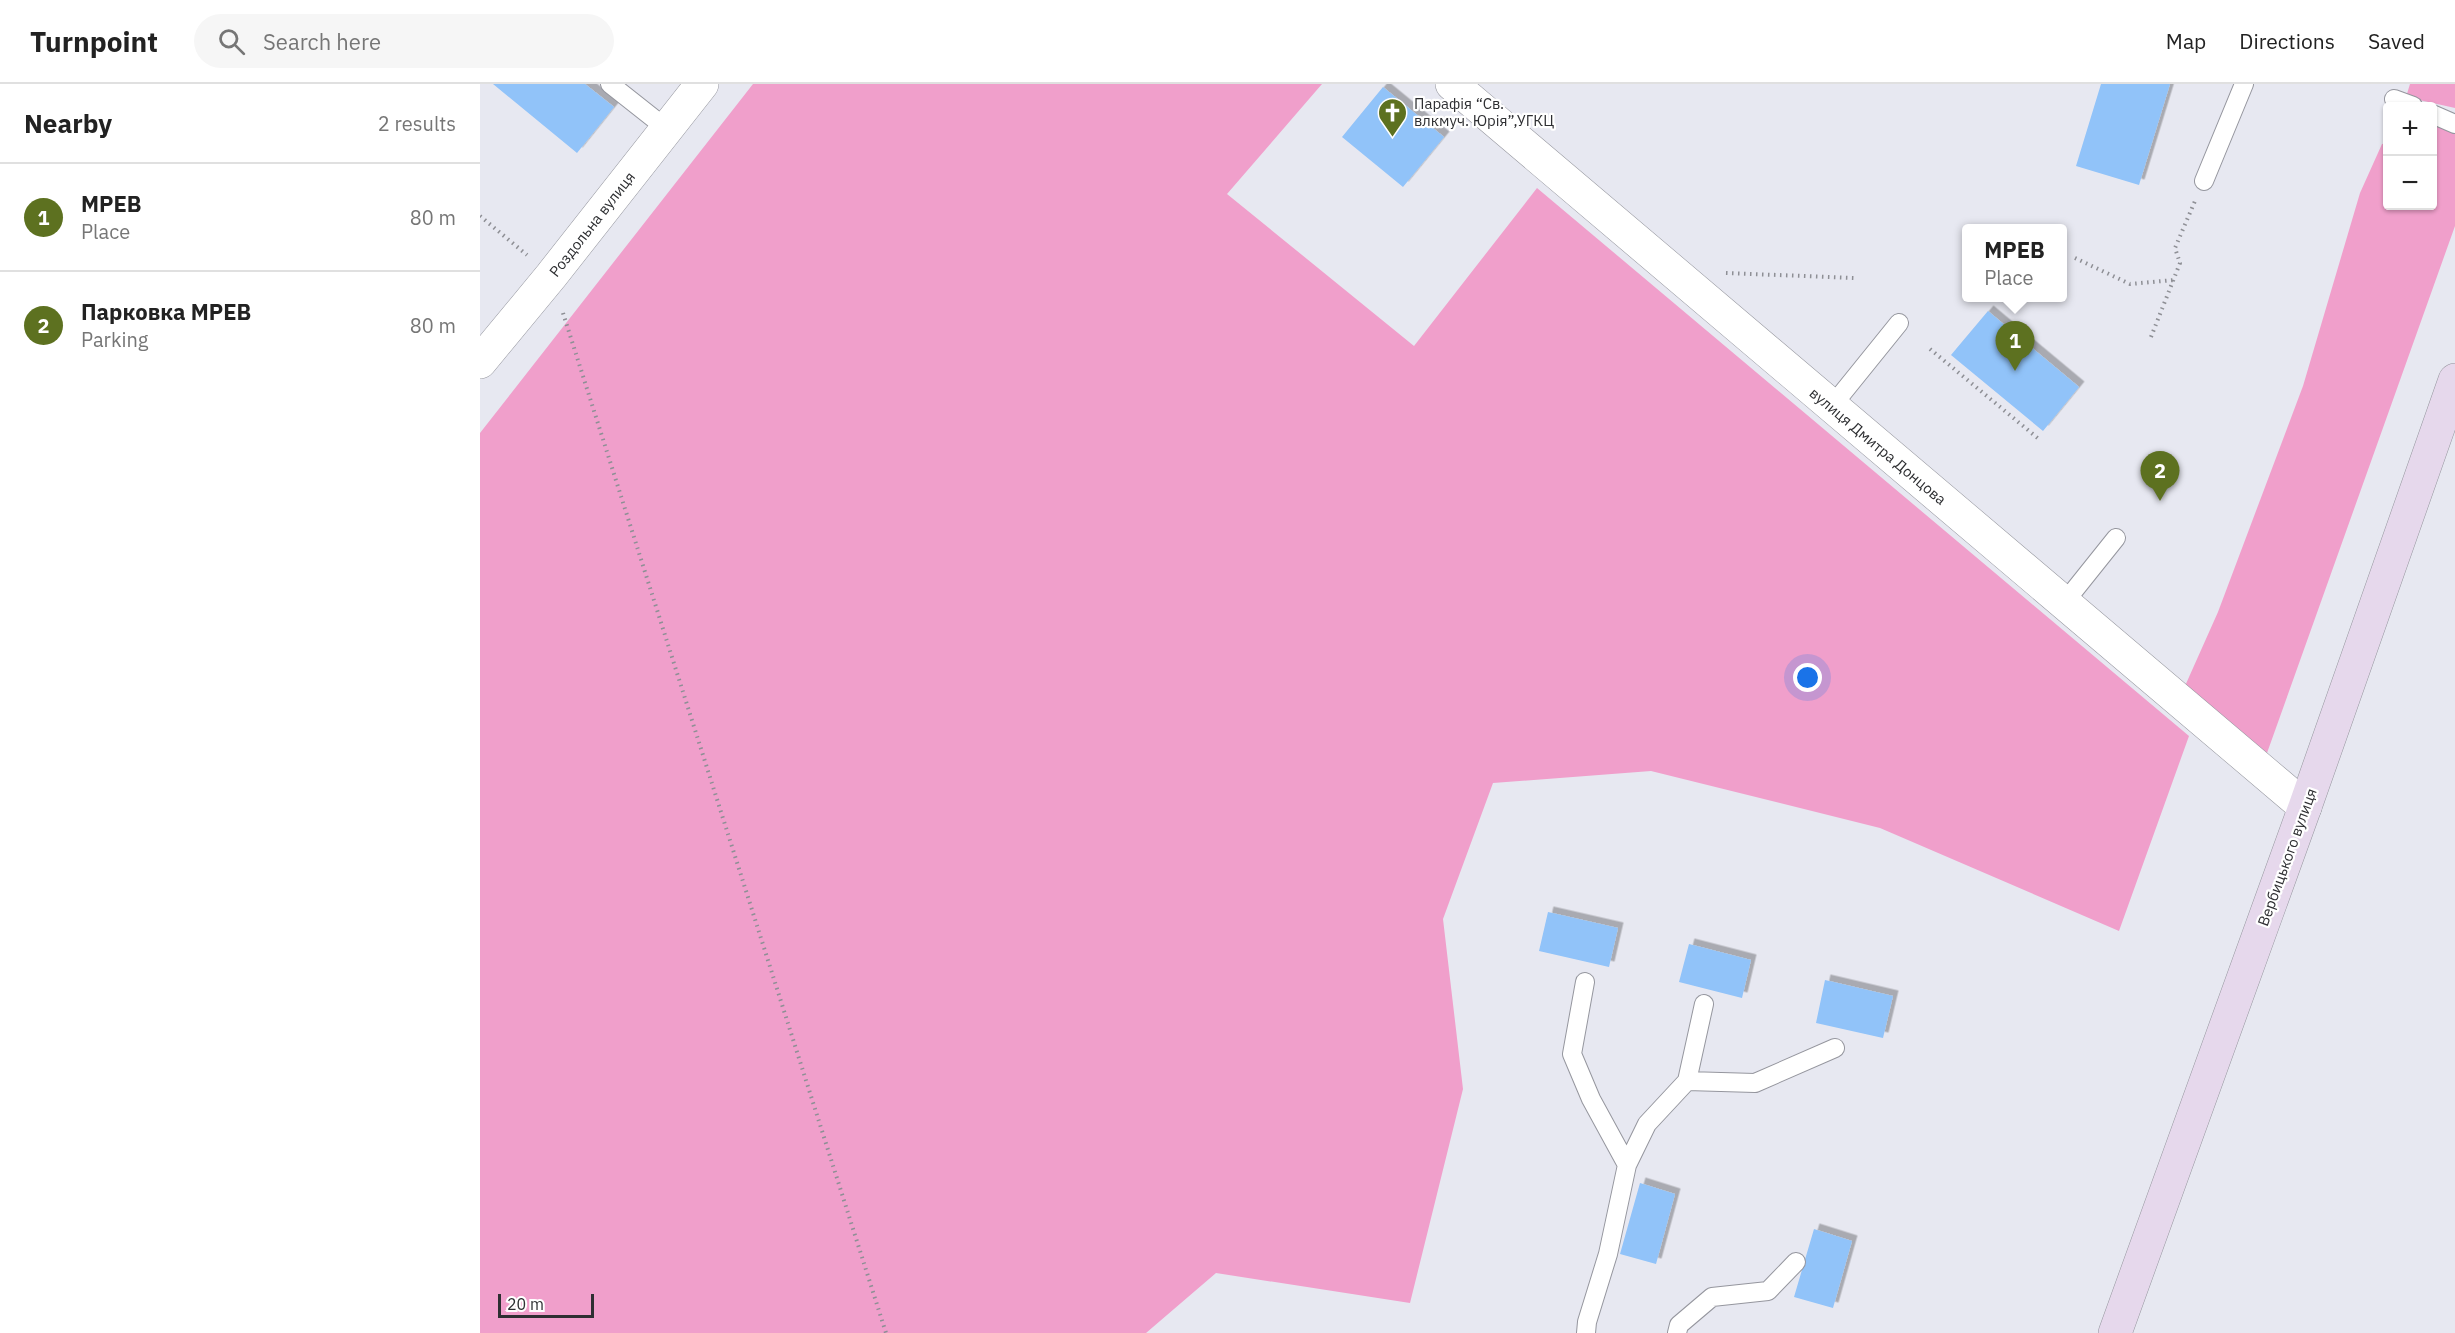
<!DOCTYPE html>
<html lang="en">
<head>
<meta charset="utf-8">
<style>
  body { margin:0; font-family:"IBM Plex Sans",sans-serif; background:#f6f6f6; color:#222 }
  .controls { position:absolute; right:18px; top:18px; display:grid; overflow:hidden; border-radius:6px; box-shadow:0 2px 4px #0004 }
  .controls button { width:54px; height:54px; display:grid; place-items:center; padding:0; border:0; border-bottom:2px solid #e0e0e0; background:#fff; color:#222; font:30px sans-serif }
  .scale { position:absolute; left:18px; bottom:15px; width:96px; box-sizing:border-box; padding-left:6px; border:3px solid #2e2f32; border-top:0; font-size:16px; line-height:21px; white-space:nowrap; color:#2e2f32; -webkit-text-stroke:4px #fff; paint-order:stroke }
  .you { position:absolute; left:1328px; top:594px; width:21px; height:21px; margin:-15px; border:4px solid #fff; border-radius:50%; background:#1a73e8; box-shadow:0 0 0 9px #1a73e833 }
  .badge { display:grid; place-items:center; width:39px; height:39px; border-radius:50%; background:#5d7120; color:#fff; font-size:20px; font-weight:700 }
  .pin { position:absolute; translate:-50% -50px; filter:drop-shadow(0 2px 3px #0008) }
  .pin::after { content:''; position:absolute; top:32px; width:21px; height:18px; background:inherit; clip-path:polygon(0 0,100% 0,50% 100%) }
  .popup { position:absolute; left:1482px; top:140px; width:105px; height:78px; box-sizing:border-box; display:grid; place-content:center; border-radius:6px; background:#fff; filter:drop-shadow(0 2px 4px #0005); font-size:20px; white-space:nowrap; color:#767676 }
  .popup b { font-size:22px; color:#222 }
  .popup::after { content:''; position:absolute; left:50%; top:100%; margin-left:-12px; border:12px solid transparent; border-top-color:#fff }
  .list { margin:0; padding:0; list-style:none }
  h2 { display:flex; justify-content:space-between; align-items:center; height:78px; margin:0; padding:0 24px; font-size:26px }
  h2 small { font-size:20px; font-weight:400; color:#767676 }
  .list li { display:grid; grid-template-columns:39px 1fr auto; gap:18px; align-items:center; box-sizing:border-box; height:108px; padding:0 24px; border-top:2px solid #e0e0e0 }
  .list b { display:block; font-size:22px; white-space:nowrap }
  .list p { margin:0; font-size:20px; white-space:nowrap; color:#767676 }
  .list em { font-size:20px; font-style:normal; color:#767676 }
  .icon { flex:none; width:33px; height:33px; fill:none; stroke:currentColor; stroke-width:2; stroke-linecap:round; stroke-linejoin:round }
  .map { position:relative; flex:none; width:1975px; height:1249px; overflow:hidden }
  header { display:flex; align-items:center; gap:36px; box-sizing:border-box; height:84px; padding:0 30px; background:#fff; border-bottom:2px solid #e0e0e0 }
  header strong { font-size:28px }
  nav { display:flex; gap:33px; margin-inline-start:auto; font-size:21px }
  .search { width:420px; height:54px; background:#f6f6f6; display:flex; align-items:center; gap:15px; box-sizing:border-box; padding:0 21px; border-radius:33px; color:#767676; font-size:22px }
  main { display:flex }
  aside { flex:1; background:#fff }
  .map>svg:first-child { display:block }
</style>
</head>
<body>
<header>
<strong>Turnpoint</strong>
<div class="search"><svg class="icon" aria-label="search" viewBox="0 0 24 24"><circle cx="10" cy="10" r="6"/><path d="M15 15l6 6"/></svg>Search here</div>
<nav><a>Map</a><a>Directions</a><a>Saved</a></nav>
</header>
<main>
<aside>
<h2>Nearby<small>2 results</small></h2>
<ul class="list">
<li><span class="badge">1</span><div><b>МРЕВ</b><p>Place</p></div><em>80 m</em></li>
<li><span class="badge">2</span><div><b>Парковка МРЕВ</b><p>Parking</p></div><em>80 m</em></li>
</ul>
</aside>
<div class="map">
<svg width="1975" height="1249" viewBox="0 0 1975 1249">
  <defs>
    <filter id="shadow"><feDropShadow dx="5.5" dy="-5.5" stdDeviation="0" flood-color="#0004"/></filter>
  </defs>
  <rect width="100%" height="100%" fill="#e7e8f1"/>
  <!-- green -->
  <path fill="#f09fcb" d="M 273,0 L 842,0 L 747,110 L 934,262 L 1057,104 L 1709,652 L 1639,847 L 1400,744 L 1171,687 L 1013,699 L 963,835 L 983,1005 L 930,1219 L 736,1189 L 666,1249 L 0,1249 L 0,349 Z
    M 1930,0 L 1975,0 L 1975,24 L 1926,13 Z
    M 1953,38 L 1975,41 L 1975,142 L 1787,669 L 1705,602 L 1738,528 L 1823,302 L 1880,109 L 1902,60 L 1907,59 L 1908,122 L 1952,122 Z"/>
  <!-- building -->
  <path fill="#91c3f9" filter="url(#shadow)" d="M 13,0 L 105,0 L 134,23 L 97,69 Z
    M 1621,0 L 1690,0 L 1659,101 L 1596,82 Z
    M 903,3 L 964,53 L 923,103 L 862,53 Z
    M 1508,227 L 1599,303 L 1563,347 L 1471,271 Z
    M 1068,828 L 1138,844 L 1129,883 L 1059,867 Z
    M 1209,860 L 1271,876 L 1262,914 L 1199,898 Z
    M 1345,896 L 1413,912 L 1403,954 L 1336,939 Z
    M 1160,1099 L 1195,1110 L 1176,1180 L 1140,1170 Z
    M 1334,1145 L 1372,1157 L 1353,1224 L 1314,1213 Z"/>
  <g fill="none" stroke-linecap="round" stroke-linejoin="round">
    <defs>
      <path id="service" d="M 130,0 L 187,45
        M 1914,15 L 1933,22
        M 1952,30 L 1975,40
        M 1724,97 L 1764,0
        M 1352,322 L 1419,239
        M 1584,519 L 1636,454
        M 1105,898 L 1092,970 L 1111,1015 L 1147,1081 L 1128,1170 L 1107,1238 L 1106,1249
        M 1207,997 L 1275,999 L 1355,964
        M 1147,1081 L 1167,1040 L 1207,997 L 1224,920
        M 1197,1249 L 1199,1241 L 1232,1213 L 1288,1207 L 1316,1178"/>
      <path id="minor" d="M 972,0 L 1825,723
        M 0,278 L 71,192 L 222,0"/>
      <path id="secondary" d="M 1635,1249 L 1825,723 L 1975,296"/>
    </defs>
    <!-- service casing -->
    <use href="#service" stroke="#95969e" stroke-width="20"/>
    <!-- minor casing -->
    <use href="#minor" stroke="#95969e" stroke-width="34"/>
    <!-- secondary casing -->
    <use href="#secondary" stroke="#95969e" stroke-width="34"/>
    <!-- path -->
    <path stroke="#8e8f95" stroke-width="4" stroke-dasharray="1.5 4.5" stroke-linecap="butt" d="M 0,132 L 47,171
      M 1595,174 L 1650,200 L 1694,196
      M 1246,189 L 1375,194
      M 83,229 L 406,1249
      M 1671,253 L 1700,179 L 1695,164 L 1715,117
      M 1450,265 L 1560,356"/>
    <!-- service -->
    <use href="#service" stroke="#fff" stroke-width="18"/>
    <!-- minor -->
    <use href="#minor" stroke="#fff" stroke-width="33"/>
    <!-- secondary -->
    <use href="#secondary" stroke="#e6d8ec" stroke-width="33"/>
  </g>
  <!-- icons -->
  <defs>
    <symbol id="church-pin" viewBox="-11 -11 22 30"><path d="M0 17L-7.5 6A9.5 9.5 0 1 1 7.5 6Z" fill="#5d7120" stroke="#fff"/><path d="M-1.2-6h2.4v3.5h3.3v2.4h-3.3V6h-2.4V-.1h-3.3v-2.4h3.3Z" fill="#fff"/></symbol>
  </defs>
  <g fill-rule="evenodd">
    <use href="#church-pin" x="896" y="12" width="33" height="45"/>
  </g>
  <g text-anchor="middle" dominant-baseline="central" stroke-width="4.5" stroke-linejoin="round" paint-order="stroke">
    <!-- poi labels -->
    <g font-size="15" fill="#2e2f32" stroke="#fff" text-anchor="start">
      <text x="934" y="19">Парафія “Св.<tspan x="934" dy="17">влкмуч. Юрія”,УГКЦ</tspan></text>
    </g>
    <!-- street labels -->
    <g font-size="15" fill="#2e2f32" stroke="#fff">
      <text transform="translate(112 140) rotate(-52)">Роздольна вулиця</text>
      <text transform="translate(1398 362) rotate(40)">вулиця Дмитра Донцова</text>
      <text transform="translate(1807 773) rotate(-70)">Вербицького вулиця</text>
    </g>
  </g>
</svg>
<div class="controls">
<button>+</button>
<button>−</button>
</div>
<div class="scale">20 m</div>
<div class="you"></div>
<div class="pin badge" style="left:1535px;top:287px">1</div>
<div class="popup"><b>МРЕВ</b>Place</div>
<div class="pin badge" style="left:1680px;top:417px">2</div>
</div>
</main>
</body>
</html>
